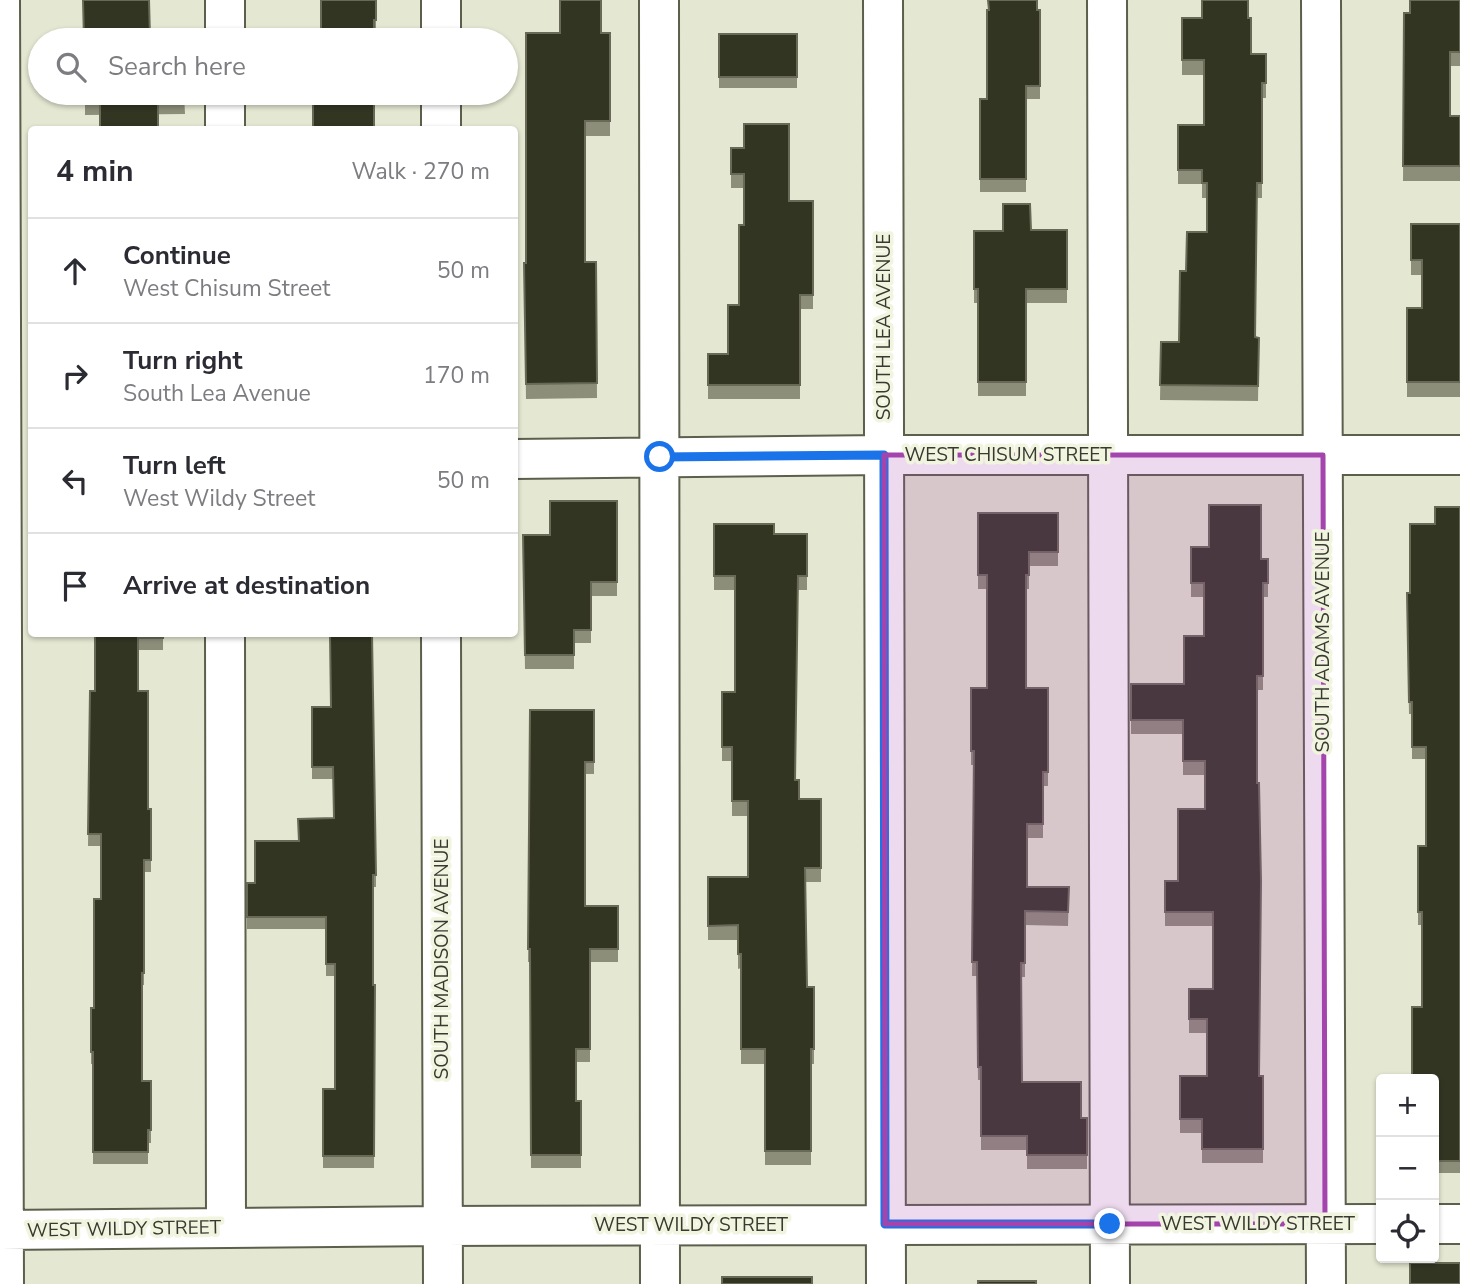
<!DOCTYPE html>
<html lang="en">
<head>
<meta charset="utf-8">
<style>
  body { margin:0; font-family:"Nunito Sans",sans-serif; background:#f2f2f3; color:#2b2b33 }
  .controls { position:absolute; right:21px; bottom:21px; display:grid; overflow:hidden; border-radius:7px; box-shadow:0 2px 5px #0004 }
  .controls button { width:63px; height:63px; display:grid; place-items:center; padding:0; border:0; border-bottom:2px solid #e1e1e2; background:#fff; color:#2b2b33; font:35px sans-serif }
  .stop { position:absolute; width:21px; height:21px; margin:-16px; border:5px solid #1a73e8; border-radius:50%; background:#fff }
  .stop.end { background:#1a73e8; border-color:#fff; box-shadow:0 2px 7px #0008 }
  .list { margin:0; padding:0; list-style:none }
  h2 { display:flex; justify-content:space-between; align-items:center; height:91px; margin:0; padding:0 28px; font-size:30px }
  h2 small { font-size:23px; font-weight:400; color:#7c7c81 }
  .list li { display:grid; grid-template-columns:46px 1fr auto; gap:21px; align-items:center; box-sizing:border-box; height:105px; padding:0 28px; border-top:2px solid #e1e1e2 }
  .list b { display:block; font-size:26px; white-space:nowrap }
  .list p { margin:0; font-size:23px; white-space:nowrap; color:#7c7c81 }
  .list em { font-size:23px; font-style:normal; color:#7c7c81 }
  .icon { flex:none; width:38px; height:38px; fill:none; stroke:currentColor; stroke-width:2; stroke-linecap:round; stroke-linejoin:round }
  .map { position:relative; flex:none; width:1460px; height:1284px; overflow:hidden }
  .search { position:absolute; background:#fff; box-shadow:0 2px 5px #0004; left:28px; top:28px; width:490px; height:77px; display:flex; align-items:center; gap:18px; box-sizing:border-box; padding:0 24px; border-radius:38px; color:#7c7c81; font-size:26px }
  .panel { position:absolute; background:#fff; box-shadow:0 2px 5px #0004; left:28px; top:126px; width:490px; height:511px; border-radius:7px }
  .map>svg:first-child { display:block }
</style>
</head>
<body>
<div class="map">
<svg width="1460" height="1284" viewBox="0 0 1460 1284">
  <rect width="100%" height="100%" fill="#e4e7d1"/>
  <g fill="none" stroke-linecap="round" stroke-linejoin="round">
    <defs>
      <path id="minor" d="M 0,0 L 4,1284
        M 441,0 L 441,40
        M 659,0 L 660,1284
        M 883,0 L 886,1284
        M 1107,0 L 1110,1284
        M 1321,0 L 1326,1284
        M 225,40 L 225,0
        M 441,93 L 441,130
        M 225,130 L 225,93
        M 514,459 L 884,455 L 1460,455
        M 225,634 L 226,1228
        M 441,634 L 443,1284
        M 1434,1224 L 1460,1224
        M 0,1230 L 442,1226 L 1381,1224"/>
    </defs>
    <!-- minor casing -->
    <use href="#minor" stroke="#5c5f4c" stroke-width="42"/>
    <!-- minor -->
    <use href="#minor" stroke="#fff" stroke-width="38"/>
  </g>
  <!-- wall -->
  <path fill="#8c8e7a" d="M 376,0 L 376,35 L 321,34 Z
    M 1460,0 L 1460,66 L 1450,66 L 1450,116 L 1460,116 L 1460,181 L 1403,181 L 1404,13 L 1410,13 Z
    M 1037,10 L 1040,10 L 1040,99 L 1026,99 L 1026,192 L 980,192 L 980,99 L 987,99 Z
    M 1182,18 L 1248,18 L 1251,54 L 1266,54 L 1266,98 L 1262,98 L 1262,198 L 1257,198 L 1255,337 L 1259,338 L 1258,401 L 1160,400 L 1161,342 L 1179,342 L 1186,271 L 1207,232 L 1207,198 L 1202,198 L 1202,184 L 1178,184 L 1178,125 L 1204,125 L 1204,75 L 1182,75 Z
    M 601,33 L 610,33 L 610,136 L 585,136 L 585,262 L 596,262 L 597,398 L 526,399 L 524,263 L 526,263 Z
    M 719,34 L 797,34 L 797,88 L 719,88 Z
    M 85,93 L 184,93 L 185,114 L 85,115 Z
    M 731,148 L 789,201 L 813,201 L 813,309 L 800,309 L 800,399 L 708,399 L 708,354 L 728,354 L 739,305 L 744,225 L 744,188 L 731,188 Z
    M 1411,224 L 1460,224 L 1460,397 L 1407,397 L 1407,308 L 1422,308 L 1422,275 L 1411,275 Z
    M 1031,230 L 1067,230 L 1067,303 L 1026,303 L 1026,396 L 978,396 L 978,303 L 974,303 L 974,231 Z
    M 617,501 L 617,596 L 591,596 L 591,643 L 574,643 L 574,669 L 525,669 L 523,535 L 550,535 Z
    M 1460,507 L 1460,1173 L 1434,1173 L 1434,1079 L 1412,1079 L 1412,1007 L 1422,1007 L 1422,925 L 1418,925 L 1418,846 L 1426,846 L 1426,759 L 1412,759 L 1412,714 L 1409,714 L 1407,593 L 1410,593 Z
    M 978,513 L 1058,513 L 1058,566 L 1029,566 L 1029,589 L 1026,589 L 1026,688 L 1048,688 L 1048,786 L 1043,786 L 1043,838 L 1027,838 L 1027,887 L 1069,887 L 1068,926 L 1025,925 L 1025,977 L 1021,977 L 1022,1082 L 1081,1118 L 1087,1118 L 1087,1169 L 1027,1169 L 1027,1150 L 981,1150 L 981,1080 L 978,1080 L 977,976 L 972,976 L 974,765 L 971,765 L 971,688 L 987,688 L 987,589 L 978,589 Z
    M 714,524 L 774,534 L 807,534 L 807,590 L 798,590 L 795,780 L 799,799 L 821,799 L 821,882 L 805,882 L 807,987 L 814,987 L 814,1064 L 811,1064 L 811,1165 L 765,1165 L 765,1064 L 741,1064 L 741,968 L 738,969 L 738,940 L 708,940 L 708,877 L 748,877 L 748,816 L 732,816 L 732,761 L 722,761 L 722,692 L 735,692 L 735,590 L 714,590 Z
    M 1191,547 L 1261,559 L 1268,559 L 1268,597 L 1263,597 L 1263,690 L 1257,690 L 1260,1076 L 1263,1076 L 1263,1163 L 1202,1163 L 1202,1133 L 1180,1133 L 1180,1076 L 1207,1076 L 1207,1033 L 1189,1033 L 1189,989 L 1213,989 L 1213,926 L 1165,926 L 1165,881 L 1178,881 L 1205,809 L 1205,775 L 1183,775 L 1183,734 L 1131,734 L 1131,684 L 1184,684 L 1204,636 L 1204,597 L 1191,597 Z
    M 95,634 L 163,634 L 163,650 L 138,650 L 138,691 L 148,809 L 151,809 L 151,872 L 144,872 L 144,985 L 142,985 L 142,1081 L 151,1081 L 151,1143 L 148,1143 L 148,1164 L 93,1164 L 93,1064 L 91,1064 L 91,1008 L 94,1008 L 101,899 L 101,846 L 88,846 L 90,691 L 95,691 Z
    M 312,707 L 331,707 L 376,875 L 376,887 L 373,887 L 373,985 L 375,985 L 374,1168 L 323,1168 L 323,1089 L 335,1089 L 335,976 L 326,976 L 326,929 L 247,929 L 247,883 L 255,883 L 299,841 L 334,818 L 333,779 L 312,779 Z
    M 530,710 L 594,710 L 594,774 L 585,774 L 585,906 L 618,906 L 618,962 L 590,962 L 590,1062 L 576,1062 L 576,1101 L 581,1101 L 581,1168 L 531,1168 L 530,962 L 528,962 Z"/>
  <!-- building -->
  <path fill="#333523" stroke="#686a57" stroke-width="2" d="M 83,0 L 149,0 L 150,37 L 183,36 L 183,40 L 84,40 Z
    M 321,0 L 376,0 L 376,20 L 374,20 L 374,40 L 313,40 L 313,34 L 321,34 Z
    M 560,0 L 601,0 L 601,33 L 610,33 L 610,121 L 585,121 L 585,262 L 596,262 L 597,383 L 526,384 L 524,263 L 526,263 L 526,33 L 560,33 Z
    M 988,0 L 1037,0 L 1037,10 L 1040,10 L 1040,86 L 1026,86 L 1026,179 L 980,179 L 980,99 L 987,99 L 987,10 L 989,10 Z
    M 1202,0 L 1248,0 L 1248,18 L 1251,18 L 1251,54 L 1266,54 L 1266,83 L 1262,83 L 1262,183 L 1257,183 L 1255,337 L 1259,338 L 1258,386 L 1160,385 L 1161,342 L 1179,342 L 1180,271 L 1186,271 L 1187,232 L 1207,232 L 1207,183 L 1202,183 L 1202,170 L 1178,170 L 1178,125 L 1204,125 L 1204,60 L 1182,60 L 1182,18 L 1202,18 Z
    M 1410,0 L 1460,0 L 1460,52 L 1450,52 L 1450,116 L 1460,116 L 1460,166 L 1403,166 L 1404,13 L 1410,13 Z
    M 719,34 L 797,34 L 797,77 L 719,77 Z
    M 85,93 L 184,93 L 185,99 L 158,100 L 158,130 L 100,130 L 100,101 L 85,101 Z
    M 313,93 L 374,93 L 374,130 L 313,130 Z
    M 744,124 L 789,124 L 789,201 L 813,201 L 813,295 L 800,295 L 800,385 L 708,385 L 708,354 L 728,354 L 728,305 L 739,305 L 739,225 L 744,225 L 744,174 L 731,174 L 731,148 L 744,148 Z
    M 1003,204 L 1030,204 L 1031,230 L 1067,230 L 1067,289 L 1026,289 L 1026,382 L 978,382 L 978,289 L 974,289 L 974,231 L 1003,231 Z
    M 1411,224 L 1460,224 L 1460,382 L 1407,382 L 1407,308 L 1422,308 L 1422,260 L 1411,260 Z
    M 550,501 L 617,501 L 617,582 L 591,582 L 591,630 L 574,630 L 574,655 L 525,655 L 523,535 L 550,535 Z
    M 1209,505 L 1261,505 L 1261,559 L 1268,559 L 1268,583 L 1263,583 L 1263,676 L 1257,676 L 1257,783 L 1259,783 L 1261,881 L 1259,1076 L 1263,1076 L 1263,1149 L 1202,1149 L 1202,1119 L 1180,1119 L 1180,1076 L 1207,1076 L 1207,1019 L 1189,1019 L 1189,989 L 1213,989 L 1213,912 L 1165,912 L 1165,881 L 1178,881 L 1178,809 L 1205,809 L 1205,761 L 1183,761 L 1183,720 L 1131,720 L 1131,684 L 1184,684 L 1184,636 L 1204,636 L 1204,583 L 1191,583 L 1191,547 L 1209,547 Z
    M 1435,507 L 1460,507 L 1460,1161 L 1434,1161 L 1434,1079 L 1418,1079 L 1418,1077 L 1412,1077 L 1412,1007 L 1422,1007 L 1422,912 L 1418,912 L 1418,846 L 1426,846 L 1426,747 L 1412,747 L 1412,702 L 1409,702 L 1407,593 L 1410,593 L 1410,524 L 1435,524 Z
    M 978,513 L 1058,513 L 1058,552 L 1029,552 L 1029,575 L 1026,575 L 1026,688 L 1048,688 L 1048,772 L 1043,772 L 1043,824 L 1027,824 L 1027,887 L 1069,887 L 1068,912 L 1025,911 L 1025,963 L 1021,963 L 1022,1082 L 1081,1082 L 1081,1118 L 1087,1118 L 1087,1155 L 1027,1155 L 1027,1136 L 981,1136 L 981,1067 L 978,1067 L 977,962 L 972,962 L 974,751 L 971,751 L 971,688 L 987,688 L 987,575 L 978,575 Z
    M 714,524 L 774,524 L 774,534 L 807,534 L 807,576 L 798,576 L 795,780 L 799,780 L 799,799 L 821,799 L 821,868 L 805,868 L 807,987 L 814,987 L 814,1049 L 811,1049 L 811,1151 L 765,1151 L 765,1049 L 741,1049 L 741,954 L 738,954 L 738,925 L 708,926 L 708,877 L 748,877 L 748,801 L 732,801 L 732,747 L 722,747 L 722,692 L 735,692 L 735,576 L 714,576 Z
    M 95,634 L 163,634 L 163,638 L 138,638 L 138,691 L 148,691 L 148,809 L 151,809 L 151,860 L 144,860 L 144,973 L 142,973 L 142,1081 L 151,1081 L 151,1130 L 148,1130 L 148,1152 L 93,1152 L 93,1052 L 91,1052 L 91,1008 L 94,1008 L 94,899 L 101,899 L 101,834 L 88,834 L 90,691 L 95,691 Z
    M 330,634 L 372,634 L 376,875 L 373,875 L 373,985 L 375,985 L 374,1156 L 323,1156 L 323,1089 L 335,1089 L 335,964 L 326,964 L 326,917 L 247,917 L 247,883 L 255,883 L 255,841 L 299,841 L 298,819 L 334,818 L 333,767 L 312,767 L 312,707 L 331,707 Z
    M 530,710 L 594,710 L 594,762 L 585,762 L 585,906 L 618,906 L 618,949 L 590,949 L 590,1049 L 576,1049 L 576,1101 L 581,1101 L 581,1155 L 531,1155 L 530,949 L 528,949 Z
    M 1410,1263 L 1460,1263 L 1460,1284 L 1410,1284 Z
    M 722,1277 L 812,1277 L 812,1284 L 722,1284 Z
    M 978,1281 L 1036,1281 L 1036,1284 L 978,1284 Z"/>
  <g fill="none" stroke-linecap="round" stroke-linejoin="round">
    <!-- route -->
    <path stroke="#1a73e8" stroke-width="9" d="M 660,457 L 884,455 L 885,1224 L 1110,1224"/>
  </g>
  <!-- marked area -->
  <path fill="#a345ad" fill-opacity="0.2" stroke="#a345ad" stroke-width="5" stroke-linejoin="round" d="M 884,455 L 1323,455 L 1325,1224 L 885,1224 Z"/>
  <g text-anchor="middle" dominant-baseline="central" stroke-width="7" stroke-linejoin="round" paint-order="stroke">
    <!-- street labels -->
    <g font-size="19" fill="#383930" stroke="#f1f4de">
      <text transform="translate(884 327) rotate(-90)">SOUTH LEA AVENUE</text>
      <text x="1008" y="455">WEST CHISUM STREET</text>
      <text transform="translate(1323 642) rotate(-90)">SOUTH ADAMS AVENUE</text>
      <text transform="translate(442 959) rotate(-90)">SOUTH MADISON AVENUE</text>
      <text x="1258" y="1224">WEST WILDY STREET</text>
      <text x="691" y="1225">WEST WILDY STREET</text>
      <text transform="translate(124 1229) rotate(-1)">WEST WILDY STREET</text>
    </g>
  </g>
</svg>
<div class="controls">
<button>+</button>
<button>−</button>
<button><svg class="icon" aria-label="locate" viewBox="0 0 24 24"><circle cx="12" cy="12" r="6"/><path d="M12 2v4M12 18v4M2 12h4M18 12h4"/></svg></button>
</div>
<div class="stop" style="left:660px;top:457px"></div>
<div class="stop end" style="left:1110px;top:1224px"></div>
<div class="search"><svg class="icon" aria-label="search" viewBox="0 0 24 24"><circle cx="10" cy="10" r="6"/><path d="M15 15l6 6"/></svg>Search here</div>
<section class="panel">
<h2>4 min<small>Walk · 270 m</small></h2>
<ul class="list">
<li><svg class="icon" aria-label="ahead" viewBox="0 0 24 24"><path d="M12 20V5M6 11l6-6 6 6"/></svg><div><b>Continue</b><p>West Chisum Street</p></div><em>50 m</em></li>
<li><svg class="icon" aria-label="right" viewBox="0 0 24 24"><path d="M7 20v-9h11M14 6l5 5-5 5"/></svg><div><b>Turn right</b><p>South Lea Avenue</p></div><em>170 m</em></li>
<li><svg class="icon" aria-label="left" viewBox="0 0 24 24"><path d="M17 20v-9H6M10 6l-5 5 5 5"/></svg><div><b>Turn left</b><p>West Wildy Street</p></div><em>50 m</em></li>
<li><svg class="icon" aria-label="arrive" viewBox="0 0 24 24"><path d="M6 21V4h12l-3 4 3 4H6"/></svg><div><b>Arrive at destination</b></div></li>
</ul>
</section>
</div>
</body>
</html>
